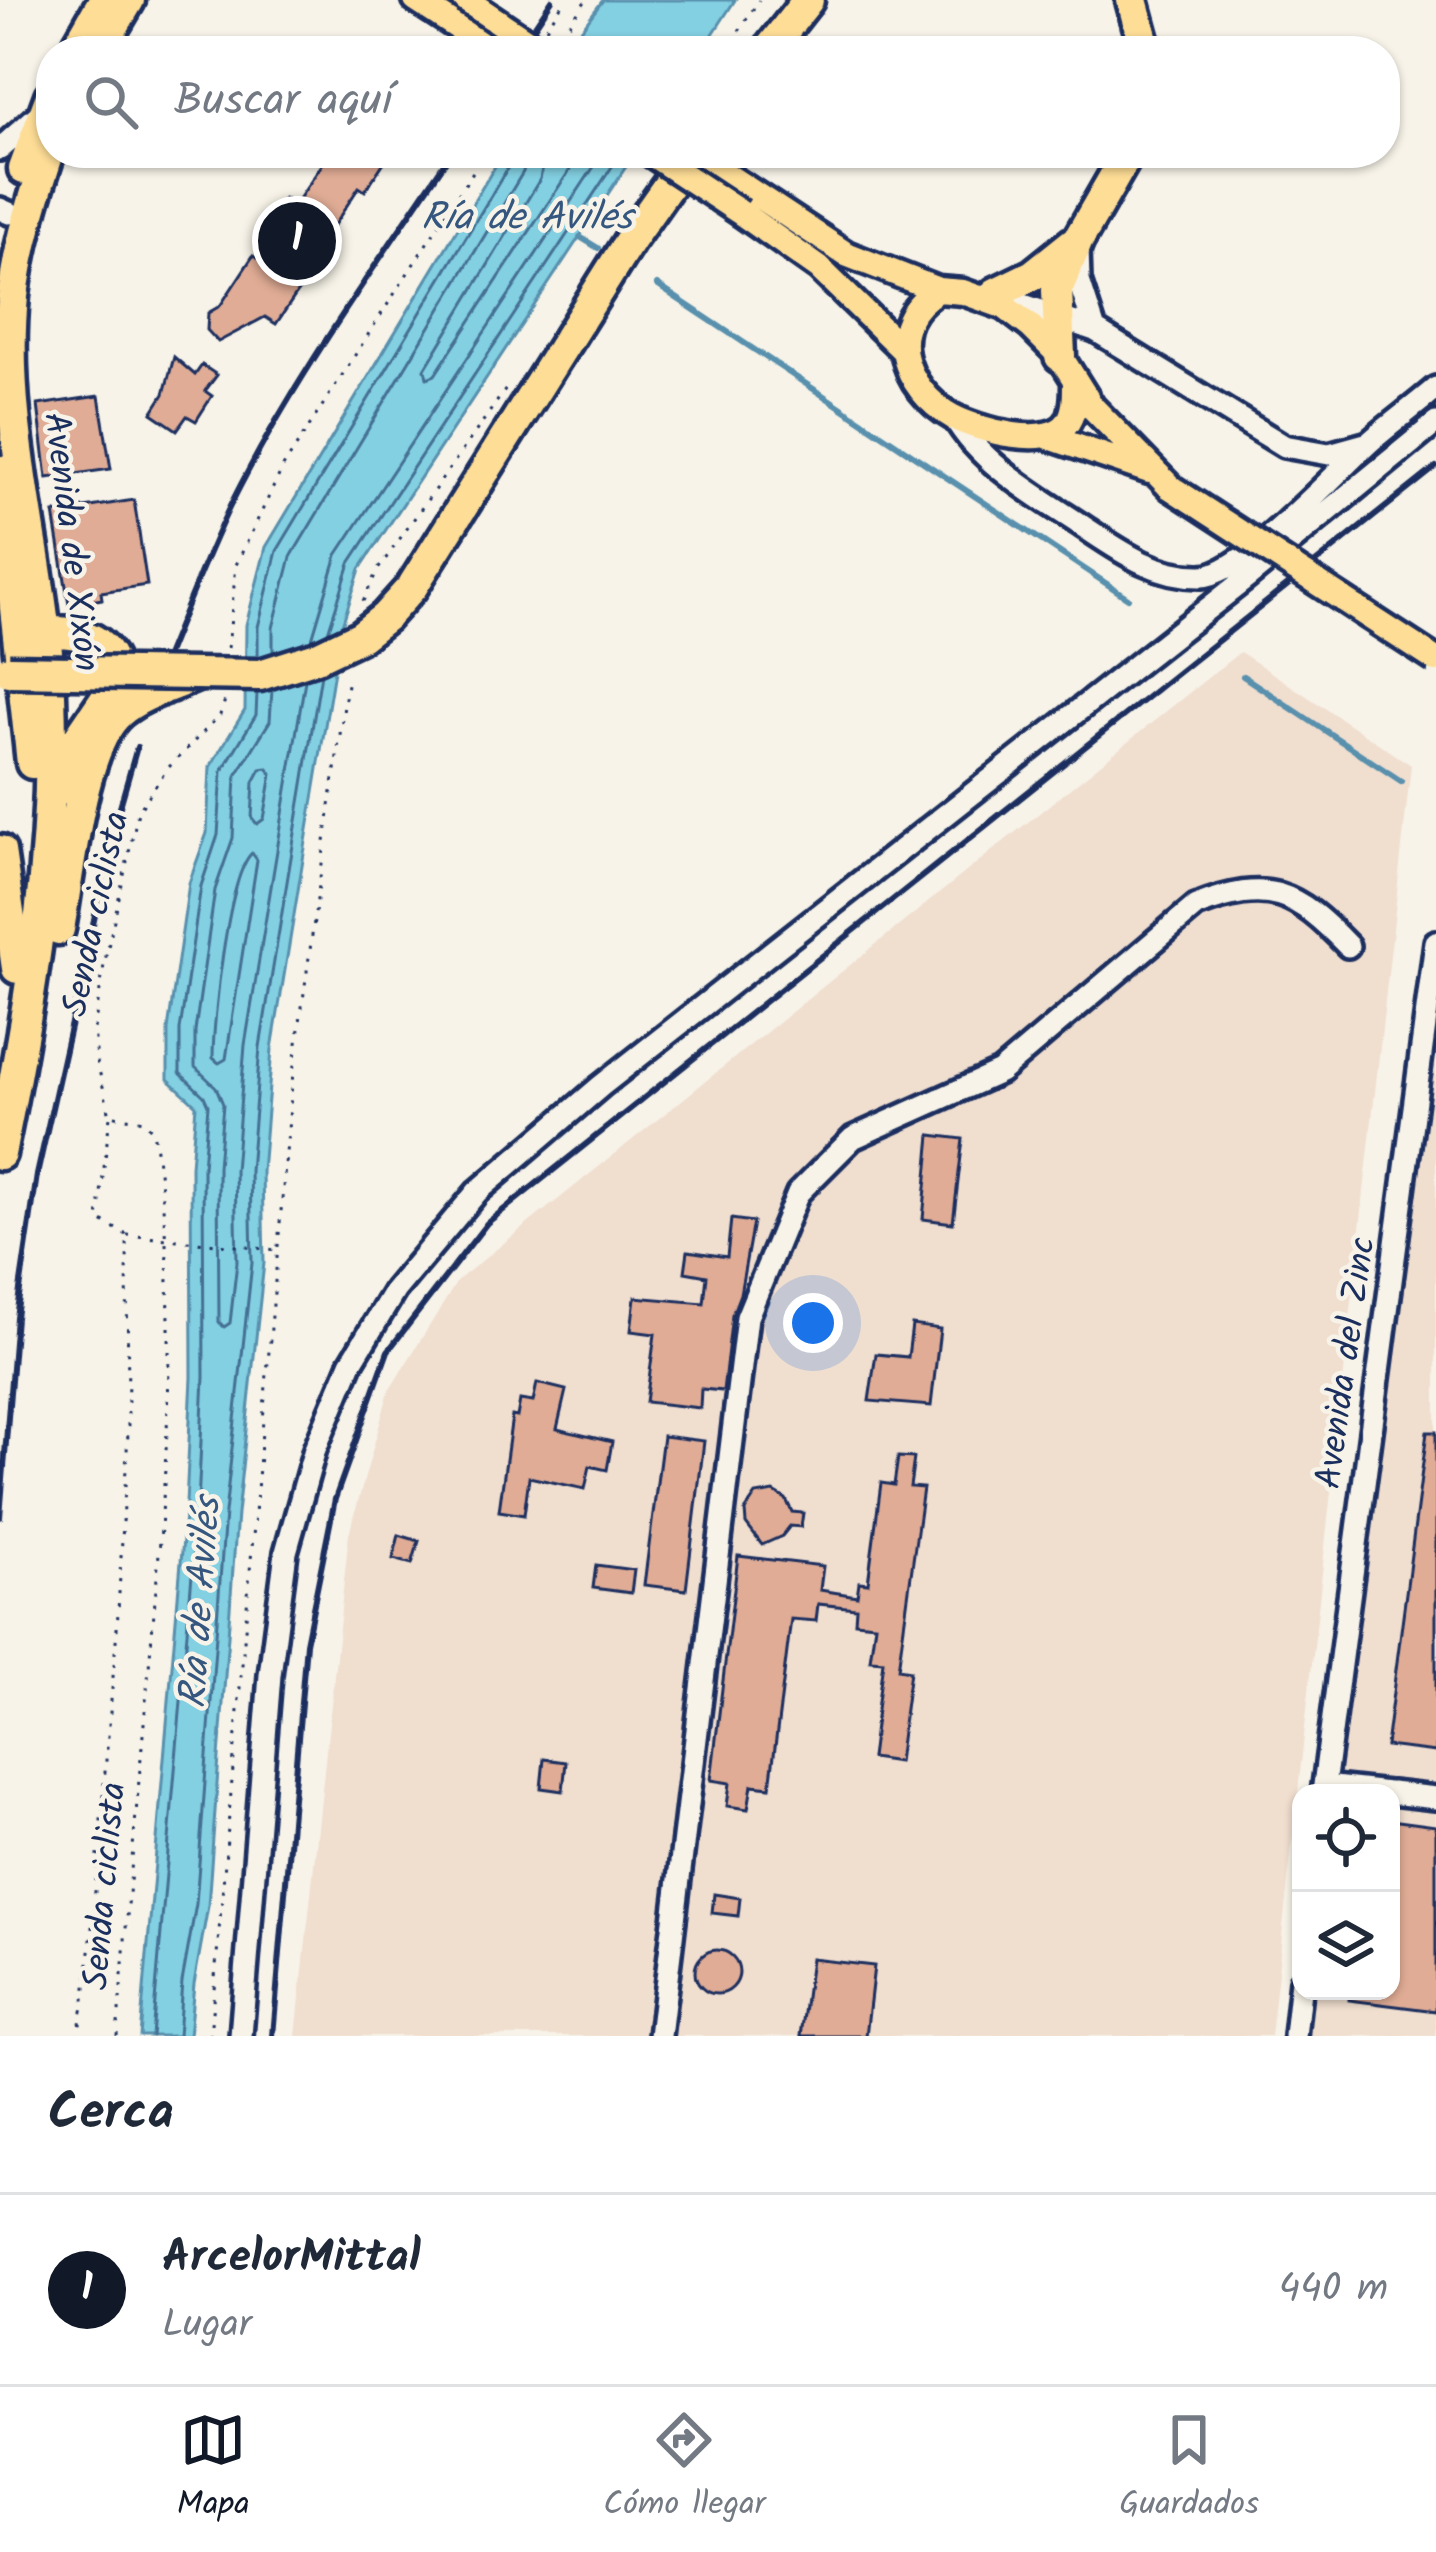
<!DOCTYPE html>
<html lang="es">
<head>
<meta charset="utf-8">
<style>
  body { margin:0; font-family:Kalam,sans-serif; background:#f2f2f3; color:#1f2937 }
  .controls { position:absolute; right:36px; bottom:36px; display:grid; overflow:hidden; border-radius:24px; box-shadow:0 3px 9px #0004 }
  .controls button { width:108px; height:108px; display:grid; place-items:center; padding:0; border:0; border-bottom:3px solid #e0e1e3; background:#fff; color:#1f2937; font:60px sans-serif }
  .you { position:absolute; left:813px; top:1323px; width:42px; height:42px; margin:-30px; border:9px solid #fff; border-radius:50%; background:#1a73e8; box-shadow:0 0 0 18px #1a73e833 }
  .badge { display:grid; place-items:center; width:78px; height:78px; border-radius:50%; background:#111827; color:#fff; font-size:39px; font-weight:700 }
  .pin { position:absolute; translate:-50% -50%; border:6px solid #fff; box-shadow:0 3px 12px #0006 }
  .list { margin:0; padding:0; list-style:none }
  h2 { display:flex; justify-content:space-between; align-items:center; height:156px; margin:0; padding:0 48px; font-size:51px }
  h2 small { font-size:39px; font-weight:400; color:#747a83 }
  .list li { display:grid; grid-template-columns:78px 1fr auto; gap:36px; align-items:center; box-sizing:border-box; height:192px; padding:0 48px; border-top:3px solid #e0e1e3 }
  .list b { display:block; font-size:45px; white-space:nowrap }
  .list p { margin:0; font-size:39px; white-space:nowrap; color:#747a83 }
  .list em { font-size:39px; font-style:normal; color:#747a83 }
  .icon { flex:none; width:66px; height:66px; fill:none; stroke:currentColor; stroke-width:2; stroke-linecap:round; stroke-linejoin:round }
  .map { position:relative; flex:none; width:1436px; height:2036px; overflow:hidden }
  .search { position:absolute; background:#fff; box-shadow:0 3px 9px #0004; left:36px; right:36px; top:36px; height:132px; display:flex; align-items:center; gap:30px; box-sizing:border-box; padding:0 42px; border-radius:48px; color:#747a83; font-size:45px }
  .sheet { height:348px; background:#fff }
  nav { display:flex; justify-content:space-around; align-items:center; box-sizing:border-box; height:168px; border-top:3px solid #e0e1e3; background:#fff; font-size:33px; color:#747a83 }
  nav a { display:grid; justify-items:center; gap:6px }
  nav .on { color:#111827 }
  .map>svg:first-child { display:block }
</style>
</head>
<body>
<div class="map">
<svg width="1436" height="2036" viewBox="0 0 1436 2036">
  <rect width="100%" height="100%" fill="#f7f3e8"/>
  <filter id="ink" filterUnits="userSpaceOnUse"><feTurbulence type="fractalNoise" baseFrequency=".00833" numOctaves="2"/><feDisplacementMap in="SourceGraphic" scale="24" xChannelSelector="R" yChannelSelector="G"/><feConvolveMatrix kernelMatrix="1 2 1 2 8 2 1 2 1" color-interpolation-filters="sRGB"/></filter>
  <g filter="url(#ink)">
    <!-- built -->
    <path fill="#f0decf" d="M 1240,652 L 1411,765 L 1271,2036 L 296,2036 L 349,1534 L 389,1391 L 458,1280 Z
      M 1436,1036 L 1436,2036 L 1307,2036 L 1312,1991 L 1391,1991 L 1391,1793 L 1334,1793 Z"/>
    <!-- water -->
    <path fill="#83d0e2" stroke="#5990ad" stroke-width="3" d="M 603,0 L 735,0 L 702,51 L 565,51 Z
      M 503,153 L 635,153 L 360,569 L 341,628 L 272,1049 L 262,1172 L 264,1263 L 237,1514 L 208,1906 L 194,1984 L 189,2036 L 140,2036 L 186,1504 L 192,1377 L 191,1166 L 196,1105 L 168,1079 L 168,1030 L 189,883 L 207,833 L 210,767 L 245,710 L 246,625 L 266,547 Z"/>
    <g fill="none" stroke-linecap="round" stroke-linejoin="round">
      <!-- shore -->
      <path stroke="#456f93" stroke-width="3" d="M 545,153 L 540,179 L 425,369 L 427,378 L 435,375 L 581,153
        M 328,632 L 350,563 L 621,153
        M 312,639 L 337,555 L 603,153
        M 273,652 L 273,628 L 291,557 L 523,172 L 527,153
        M 258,657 L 258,627 L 277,551 L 510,164 L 512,153
        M 272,690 L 270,721 L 236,776 L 233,838 L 215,890 L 195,1031 L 195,1067 L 216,1087 L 223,1104 L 218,1167 L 219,1322 L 224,1327 L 230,1323 L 237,1262 L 235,1171 L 245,1045 L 305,680
        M 267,768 L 272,774 L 264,819 L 257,824 L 252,818 L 254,782 L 261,769 Z
        M 252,853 L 257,860 L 226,1059 L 219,1063 L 213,1058 C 213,1021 228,874 252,853 Z
        M 152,2036 L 198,1505 L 204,1377 L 203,1167 L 208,1105 L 204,1096 L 180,1073 L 180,1030 L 201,886 L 218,835 L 222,771 L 256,715 L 257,693
        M 178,2036 L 182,1982 L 196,1904 L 225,1513 L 252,1263 L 250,1171 L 260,1047 L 321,674"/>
      <!-- stream -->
      <path stroke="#5990ad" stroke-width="6" d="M 580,237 L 598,248
        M 657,285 L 1128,598
        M 1243,676 L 1401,781"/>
    </g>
    <!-- building -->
    <path fill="#e0ac95" stroke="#1b2f5e" stroke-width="3" d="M 307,153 L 390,153 L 365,191 L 359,187 L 296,283 L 301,287 L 276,324 L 265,317 L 218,342 L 207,330 L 208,313 L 220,306 L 253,256 L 259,259 L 281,227 L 270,219 L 284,198 L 295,205 L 323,163 Z
      M 174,357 L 195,375 L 202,365 L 217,375 L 205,391 L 212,396 L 196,421 L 187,416 L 177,430 L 152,413 L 164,394 Z
      M 99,396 L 111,469 L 47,478 L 38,405 Z
      M 134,500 L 147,585 L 101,592 L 102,599 L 69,605 L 54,513 Z
      M 931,1135 L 963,1139 L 953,1223 L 923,1219 Z
      M 731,1219 L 753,1222 L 740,1294 L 732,1315 L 723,1391 L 701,1389 L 700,1408 L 646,1402 L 655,1334 L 631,1331 L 635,1297 L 704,1303 L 707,1276 L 685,1272 L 688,1251 L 727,1257 Z
      M 912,1325 L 940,1329 L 931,1406 L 869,1401 L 876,1354 L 908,1357 Z
      M 537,1383 L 566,1390 L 557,1429 L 612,1442 L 607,1470 L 590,1466 L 585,1489 L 529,1477 L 524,1515 L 499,1511 L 512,1416 L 517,1417 L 520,1400 L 533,1402 Z
      M 1427,1432 L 1436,1432 L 1436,1752 L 1386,1746 Z
      M 663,1436 L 704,1441 L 686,1590 L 644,1585 Z
      M 898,1457 L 914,1458 L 910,1487 L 923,1488 L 898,1669 L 910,1671 L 898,1762 L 871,1758 L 883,1661 L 870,1660 L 875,1624 L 855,1622 L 856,1608 L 818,1604 L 816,1621 L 791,1619 L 770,1787 L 752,1785 L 748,1809 L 727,1806 L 730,1783 L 711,1780 L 738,1556 L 823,1566 L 820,1590 L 857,1596 L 859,1582 L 868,1583 L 881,1483 L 894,1485 Z
      M 774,1492 L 786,1499 L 792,1512 L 803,1513 L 801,1527 L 790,1526 L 782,1536 L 762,1545 L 746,1524 L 745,1511 L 756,1495 Z
      M 399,1535 L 419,1541 L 412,1564 L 393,1559 Z
      M 596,1565 L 634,1570 L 631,1593 L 593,1588 Z
      M 544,1759 L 566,1762 L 563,1791 L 541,1788 Z
      M 1391,1820 L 1436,1826 L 1436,2011 L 1349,2000 L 1350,1991 L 1391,1991 Z
      M 714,1894 L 740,1898 L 738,1916 L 712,1913 Z
      M695 1972a22 22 0 1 1 44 0a22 22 0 1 1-44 0Z
      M 811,1959 L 874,1966 L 866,2036 L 801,2036 Z"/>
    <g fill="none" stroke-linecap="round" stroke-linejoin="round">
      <defs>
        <path id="minor" d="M 0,149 L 45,109
          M 0,209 L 9,213
          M 1078,249 L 1079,281 L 1095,330
          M 989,293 L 1095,330 L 1284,446 L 1329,454 L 1365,444
          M 954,417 C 980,463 1034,494 1078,523 C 1116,548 1153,577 1202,576 C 1244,574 1337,471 1372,440 C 1393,422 1415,406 1436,388
          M 1324,1786 L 1388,1793
          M 1323,1793 L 1436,942
          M 1391,1793 L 1436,1798
          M 241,2036 L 270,1675 L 286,1552 L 315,1449 L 351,1363 L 395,1290 L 477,1192 L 601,1086 L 1248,577 L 1436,423
          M 660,2036 L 747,1317 L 798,1193 L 853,1138 L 1000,1072 L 1196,906 C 1269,878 1295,891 1348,946
          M 1295,2036 L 1301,1981"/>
        <path id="major" d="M 416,0 L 494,51
          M 693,153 L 846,254 L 938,290
          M 741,213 L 819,268 L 902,349
          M 1075,385 C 1075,397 1075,411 1068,422 C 1050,450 978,430 953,417 C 902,389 881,323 938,290 L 963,292 L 1005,307 L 1031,327 L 1060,356 L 1092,407 L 1170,487
          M 1049,437 L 1149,471"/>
        <path id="highway" d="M 1132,0 L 1146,51
          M 75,51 L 104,0
          M 99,51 L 129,0
          M 768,51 L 808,0
          M 24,169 L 51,96
          M 996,293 L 1033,275 L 1073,243
          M 1060,356 L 1057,290 L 1078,240 L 1128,153
          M 0,471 L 32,763
          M 412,587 L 630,240 L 691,153
          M 27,632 C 61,632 100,627 114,666 L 105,699 L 73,746 L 60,790
          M 0,851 L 17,968
          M 59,929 C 69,876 80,746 120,712 C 141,694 172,686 197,675
          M 0,1154 C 31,1001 56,851 50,694 C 44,561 0,429 13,296 C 19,244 35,194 51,146"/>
      </defs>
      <!-- minor casing -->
      <use href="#minor" stroke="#1b2f5e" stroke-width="30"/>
      <!-- major casing -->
      <use href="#major" stroke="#1b2f5e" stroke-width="33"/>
      <!-- highway casing -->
      <use href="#highway" stroke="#1b2f5e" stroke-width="39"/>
      <!-- path -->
      <path stroke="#1b2f5e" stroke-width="3" stroke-dasharray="3 9" stroke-linecap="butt" d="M 546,28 L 565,0
        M 556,44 L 586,0
        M 726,51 L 759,0
        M 363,601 L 377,571 L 508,386
        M 228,648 L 236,565 L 283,467 L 485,153
        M 127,1235 L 277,1250
        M 78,2036 L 88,1975 L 117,1629 L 128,1433 L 127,1235 L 98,1219 L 110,1116
        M 117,2036 C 128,1902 140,1768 152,1634 C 167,1466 181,1298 153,1131 L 144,1121 L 110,1115 L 97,1062 L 94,1029 L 104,965 L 138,812 L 166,770 L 220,715 L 225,700
        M 210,2036 L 293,1072 L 347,684"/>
      <!-- minor -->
      <use href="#minor" stroke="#f7f3e8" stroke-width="21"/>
      <!-- major -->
      <use href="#major" stroke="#fedd96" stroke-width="24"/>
      <!-- highway -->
      <use href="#highway" stroke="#fedd96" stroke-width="30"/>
      <!-- rail -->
      <path stroke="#1b2f5e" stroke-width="6" d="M 518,51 L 552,0
        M 167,654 C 188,603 208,551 232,502 C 293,380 375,267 451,153
        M 0,1517 L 16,1317 L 37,1175 L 117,817 L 137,747
        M 273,2036 L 306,1643 L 335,1499 L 388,1351 L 487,1223 L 1436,467"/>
      <defs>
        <path id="major-bridge" d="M 466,0 L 534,46
          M 650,153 L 741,213
          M 1170,487 L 1436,660"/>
        <path id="highway-bridge" d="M 9,671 L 260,675 L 317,657 L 361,636 L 385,617 L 412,587"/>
      </defs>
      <!-- major-bridge casing -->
      <use href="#major-bridge" stroke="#1b2f5e" stroke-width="33" stroke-linecap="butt"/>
      <!-- highway-bridge casing -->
      <use href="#highway-bridge" stroke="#1b2f5e" stroke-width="39" stroke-linecap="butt"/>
      <!-- major-bridge -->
      <use href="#major-bridge" stroke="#fedd96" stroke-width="24"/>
      <!-- highway-bridge -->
      <use href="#highway-bridge" stroke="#fedd96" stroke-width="30"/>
    </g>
  </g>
  <g text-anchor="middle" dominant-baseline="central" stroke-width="9" stroke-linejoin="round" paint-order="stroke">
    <!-- street labels -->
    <g font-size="36" fill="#1b2f5e" stroke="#f7f3e8">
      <text transform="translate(70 542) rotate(83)">Avenida de Xixón</text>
      <text transform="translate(97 914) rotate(-78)">Senda ciclista</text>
      <text transform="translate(1347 1363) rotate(-82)">Avenida del Zinc</text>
      <text transform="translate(106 1886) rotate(-85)">Senda ciclista</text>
    </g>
    <!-- water labels -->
    <g font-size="39" font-style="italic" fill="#35577f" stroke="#f7f3e8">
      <text x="527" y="219">Ría de Avilés</text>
      <text transform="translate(202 1603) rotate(-86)">Ría de Avilés</text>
    </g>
  </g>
</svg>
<div class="controls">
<button><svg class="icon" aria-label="locate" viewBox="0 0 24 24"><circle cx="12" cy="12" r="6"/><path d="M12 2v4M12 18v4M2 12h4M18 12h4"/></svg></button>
<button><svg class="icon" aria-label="layers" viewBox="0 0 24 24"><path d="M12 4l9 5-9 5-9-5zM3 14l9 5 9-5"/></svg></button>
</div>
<div class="you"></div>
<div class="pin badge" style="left:297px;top:241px">1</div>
<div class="search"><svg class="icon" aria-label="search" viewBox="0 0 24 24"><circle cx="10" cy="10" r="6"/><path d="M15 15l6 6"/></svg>Buscar aquí</div>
</div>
<section class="sheet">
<h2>Cerca<small></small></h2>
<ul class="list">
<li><span class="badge">1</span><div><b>ArcelorMittal</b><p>Lugar</p></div><em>440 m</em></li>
</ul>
</section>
<nav>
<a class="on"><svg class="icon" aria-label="map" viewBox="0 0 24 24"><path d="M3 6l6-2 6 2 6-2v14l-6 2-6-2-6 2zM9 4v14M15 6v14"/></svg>Mapa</a>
<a><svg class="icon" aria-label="directions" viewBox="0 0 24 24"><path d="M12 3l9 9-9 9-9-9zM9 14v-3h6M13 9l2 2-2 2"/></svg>Cómo llegar</a>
<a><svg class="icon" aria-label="saved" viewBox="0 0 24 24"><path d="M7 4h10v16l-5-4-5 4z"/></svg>Guardados</a>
</nav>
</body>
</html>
